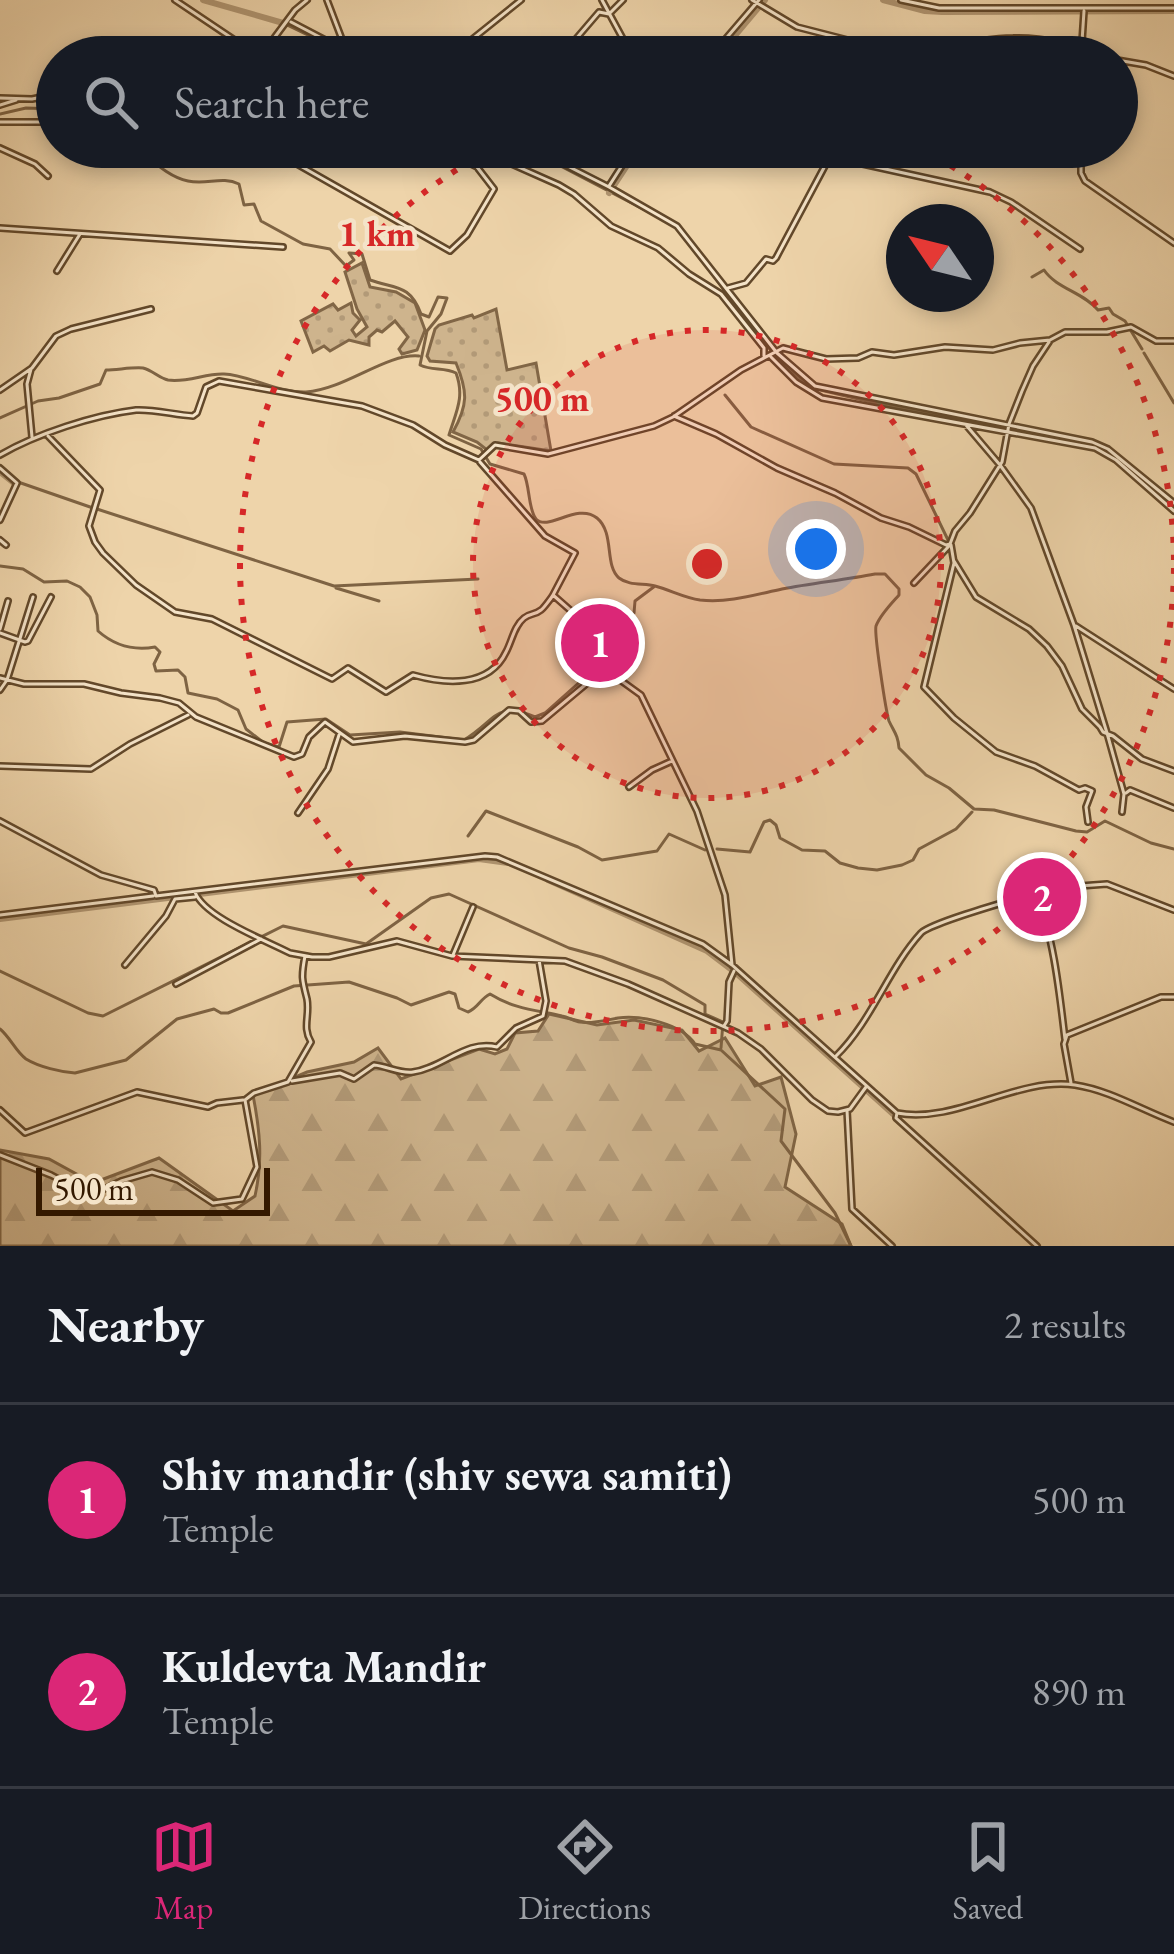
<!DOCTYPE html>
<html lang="en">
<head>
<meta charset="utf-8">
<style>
  body { margin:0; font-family:"EB Garamond",serif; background:#20242c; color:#f1f3f6 }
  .compass { position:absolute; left:886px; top:204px; width:108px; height:108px; border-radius:50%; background:#171b24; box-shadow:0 6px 18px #0003; rotate:305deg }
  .scale { position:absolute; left:36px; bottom:30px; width:234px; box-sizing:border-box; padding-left:12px; border:6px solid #341900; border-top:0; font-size:33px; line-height:42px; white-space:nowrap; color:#341900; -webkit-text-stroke:9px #f4e3c8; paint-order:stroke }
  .you { position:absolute; left:816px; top:549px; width:42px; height:42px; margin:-30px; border:9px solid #fff; border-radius:50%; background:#1a73e8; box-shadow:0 0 0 18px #1a73e833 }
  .badge { display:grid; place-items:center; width:78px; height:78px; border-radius:50%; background:#db2777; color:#fff; font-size:39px; font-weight:700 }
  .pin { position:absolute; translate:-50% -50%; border:6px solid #fff; box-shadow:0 3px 12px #0006 }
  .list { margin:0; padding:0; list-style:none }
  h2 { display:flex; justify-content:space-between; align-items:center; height:156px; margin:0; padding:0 48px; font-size:51px }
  h2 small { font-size:39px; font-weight:400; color:#9ea1a6 }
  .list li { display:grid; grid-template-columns:78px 1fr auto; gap:36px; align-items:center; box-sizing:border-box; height:192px; padding:0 48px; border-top:3px solid #363941 }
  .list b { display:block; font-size:45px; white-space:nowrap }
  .list p { margin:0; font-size:39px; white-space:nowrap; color:#9ea1a6 }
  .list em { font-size:39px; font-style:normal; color:#9ea1a6 }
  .icon { flex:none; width:66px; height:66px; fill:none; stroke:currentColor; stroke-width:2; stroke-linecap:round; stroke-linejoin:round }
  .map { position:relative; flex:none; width:1174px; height:1246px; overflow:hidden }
  .search { position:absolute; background:#171b24; box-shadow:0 6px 18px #0003; left:36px; right:36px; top:36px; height:132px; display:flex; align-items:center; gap:30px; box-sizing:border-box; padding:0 42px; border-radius:66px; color:#9ea1a6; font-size:45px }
  .sheet { height:540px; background:#171b24 }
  nav { display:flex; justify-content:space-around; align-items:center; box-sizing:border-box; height:168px; border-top:3px solid #363941; background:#171b24; font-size:33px; color:#9ea1a6 }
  nav a { display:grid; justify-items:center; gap:6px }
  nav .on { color:#db2777 }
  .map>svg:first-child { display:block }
</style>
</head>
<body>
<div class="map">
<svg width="1174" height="1246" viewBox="0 0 1174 1246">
  <defs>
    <pattern id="grass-dots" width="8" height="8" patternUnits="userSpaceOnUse" patternTransform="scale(3)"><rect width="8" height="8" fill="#ceb48d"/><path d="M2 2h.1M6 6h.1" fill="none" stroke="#b29a78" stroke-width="1.8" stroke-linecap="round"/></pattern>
    <pattern id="forest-firs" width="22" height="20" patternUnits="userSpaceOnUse" patternTransform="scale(3)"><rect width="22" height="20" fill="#ceb48d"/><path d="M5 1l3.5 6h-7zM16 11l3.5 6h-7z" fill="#b29a78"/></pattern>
  </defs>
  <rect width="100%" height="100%" fill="#eed4aa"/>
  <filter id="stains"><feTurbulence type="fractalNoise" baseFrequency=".00167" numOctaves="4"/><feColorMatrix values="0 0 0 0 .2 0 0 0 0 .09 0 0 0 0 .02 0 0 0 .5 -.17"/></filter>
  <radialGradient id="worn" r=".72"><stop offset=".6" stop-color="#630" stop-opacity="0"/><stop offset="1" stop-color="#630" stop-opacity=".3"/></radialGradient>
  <!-- grass -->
  <path fill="url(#grass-dots)" stroke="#816646" stroke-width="3" d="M 362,263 L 370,287 L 396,292 L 415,303 L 425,330 L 417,350 L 402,354 L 399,349 L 408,337 L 395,321 L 382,332 L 377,330 L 369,337 L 369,345 L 349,340 L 330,351 L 324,346 L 313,352 L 301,321 L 333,304 L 338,310 L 351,303 L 353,313 L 360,320 L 352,330 L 356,336 L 367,327 L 357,309 L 345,272 Z
    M 496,309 L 507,370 L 536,363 L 551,451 L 498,443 L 487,450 L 477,442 L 453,432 C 468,405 468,392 456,363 L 430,361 L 427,356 L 435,329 L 439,325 L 472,315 L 474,318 Z"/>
  <!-- forest -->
  <path fill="url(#forest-firs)" stroke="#816646" stroke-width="3" d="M 549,1014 L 597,1025 L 634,1020 L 682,1030 L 699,1051 L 725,1038 L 755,1086 L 781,1077 L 796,1134 L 785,1187 L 842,1224 L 851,1246 L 0,1246 L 0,1150 L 49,1159 L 93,1183 L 159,1158 L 233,1211 L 255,1196 C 263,1160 260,1131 253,1095 L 307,1072 L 354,1062 L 378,1048 L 401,1079 L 479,1049 L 495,1054 L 507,1049 L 515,1033 L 538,1031 Z"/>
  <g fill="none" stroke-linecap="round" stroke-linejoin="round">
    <!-- stream -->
    <path stroke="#7e6343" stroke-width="3" d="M 285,24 L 353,57
      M 0,114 L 26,108 L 57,109
      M 135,147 C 151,159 168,177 188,181 C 207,185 222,176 239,184 L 244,205 L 254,204 L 261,221 L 303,244 L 330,249 L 346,266 L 354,260 L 349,253 L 362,254 L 370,280 C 396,289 410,284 421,314 L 429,317 L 438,297 L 447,298 L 441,314 L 427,331 L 420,365 C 432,371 444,367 456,373 C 465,397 456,412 449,435 L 481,449 L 490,464 L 524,474 C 530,486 528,509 536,519 C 548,532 577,502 597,518 C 615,533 604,565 619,578 C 629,586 644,583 655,586 C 670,590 685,598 700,600 C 729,603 754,595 782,589 C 813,583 844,580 875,574 L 885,574 L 899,589 L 899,595 C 891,604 880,615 876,626 C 874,634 886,712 889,721 C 894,732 898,735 899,748 L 926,775 L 949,788 L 974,809 L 994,810 L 1076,831 L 1087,832 L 1105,821 L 1151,843 L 1174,849
      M 524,147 L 666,221
      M 700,258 L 778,360 L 812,388 L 884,405 L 1052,435
      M 1032,277 L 1044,270 C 1057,289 1083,292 1098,310 L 1109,308 L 1113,314 L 1125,321 L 1142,349
      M 1144,353 L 1174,403
      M 725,395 L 751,427 L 834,464 L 908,468 L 916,474 L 949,542
      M 0,418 L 38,401 L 59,398 L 100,384 L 106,370 C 117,370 132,367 143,368 C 152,370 159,378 168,380 C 187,383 206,373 224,374 C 249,375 277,393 306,392 C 346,389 386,353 419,356
      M 1112,454 L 1174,507
      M 18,482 L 93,508
      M 97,509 L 334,586 L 478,579
      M 0,566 L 23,569 L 44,582 L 67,581 L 80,587 L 90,597 L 97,615 L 98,631 C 115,646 133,651 155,647 L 160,652 L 154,664 L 156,671 L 178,670 L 185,677 L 188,693 L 217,699 L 238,710 L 246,729 L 264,743 L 279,747 L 287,722 L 326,719 L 350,735 L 400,732 L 464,740 C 496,721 495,700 535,717 L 545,713 L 592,671 L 615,634 L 634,613 L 635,601 L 655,586
      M 336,588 L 379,601
      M 468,836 L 486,811 L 578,847 L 602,860 L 657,851 L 669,834 L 705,850
      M 717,849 L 750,852 L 764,822 L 770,820 L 776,825 L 780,838 L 802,850 L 825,851 L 840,863 L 858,868 L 877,870 L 902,865 L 913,860 L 919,849 L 956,829 L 972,812
      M 0,971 L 88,1013 L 103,1016 L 283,926 L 366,944 L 431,898 L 449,894 L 569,948 L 602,957 L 663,980 L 705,1005 L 705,1014 L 723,1022 L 721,1048
      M 0,1029 C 10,1037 16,1052 26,1059 C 39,1067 61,1072 75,1073 L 126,1060 L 177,1019 L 214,1009 L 221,1013 L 228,1013 L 294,986 L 349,982 L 397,998 L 411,1005 L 449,992 L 455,994 L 459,1008 L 468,1012 C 478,1008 480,999 490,994 C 514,1009 536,1010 562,1016 C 568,1017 574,1021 580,1022 C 593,1024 606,1020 618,1018 C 642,1015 682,1024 695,1044 L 721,1050 L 785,1109 L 781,1141 L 835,1213 L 851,1246"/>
    <!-- canal -->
    <path stroke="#af9470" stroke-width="6" d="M 203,0 L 283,23
      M 883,0 L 925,11 L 942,12 L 1174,11
      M 717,57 L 765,0
      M 609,193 L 639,147
      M 0,472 L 15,484
      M 548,880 L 707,951 L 736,973 L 893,1114
      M 0,919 L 479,859 L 508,863"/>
    <defs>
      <path id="minor" d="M 175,0 L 260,57 L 295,10 L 307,0
        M 327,0 L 346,50 L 343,57
        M 602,0 L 630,52 L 626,57
        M 752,0 L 797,27 L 914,57
        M 901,0 L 939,8 L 1174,8
        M 291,22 L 358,57
        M 450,57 L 521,0
        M 564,57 L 563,54 L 599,12 L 609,14 L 623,0
        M 710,57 L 759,0
        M 937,57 L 945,44 C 968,44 990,38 1013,38 C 1044,37 1079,46 1108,57
        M 1081,57 L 1084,11
        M 1117,60 L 1146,65 L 1174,76
        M 0,98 L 32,99 L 57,94
        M 0,105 L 16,100
        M 0,122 L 57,122
        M 267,147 L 450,251 L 467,235 L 494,189 L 477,167 L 437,147
        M 473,147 L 559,185 L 574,194 L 611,226 L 658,248 L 689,274 L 721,294 L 764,348 L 764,356
        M 530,147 L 609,187 L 677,226 L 777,353 L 815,386 L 1092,442 L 1108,449 L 1174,503
        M 774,147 L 783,153 L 849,161 L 990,192 L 1011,202 L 1080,249
        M 1081,147 L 1081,173 L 1085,181 L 1174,243
        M 0,148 L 35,164 L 48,176
        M 609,186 L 634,147
        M 0,228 L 283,247
        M 57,271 L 80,234
        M 728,288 L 746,283 L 766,259 L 773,261 L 776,258 L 827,162
        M 771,357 L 796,382 L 822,398 L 1095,448 L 1116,460 L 1174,511
        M 31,369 L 27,384 L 32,437
        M 0,390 L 32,368 L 56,336 L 71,329 L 151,309
        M 674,416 L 716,434 L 777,468 L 835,493 L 881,518 L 909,527 L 946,545 L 950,544 L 955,531 L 970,513 L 1002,462 L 1009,424 L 1022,391 L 1033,366 L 1049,342
        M 966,425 L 1000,465 L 1031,508 L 1074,625 L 1107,733 L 1124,794 L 1122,812
        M 48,436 L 100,490 L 89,526 L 95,542 L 103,553 L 136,585 L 175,612 L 212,619 L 332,679 L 348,668 L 386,692 L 413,675 C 445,684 489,688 506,652 C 512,641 514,626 524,618 C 530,613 535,615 541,610 C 543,609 552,597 553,595
        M 0,455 C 36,434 94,415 136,410 C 154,409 175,415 193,416 L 197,413 L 206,387 L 219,381 L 362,406 L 413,425 L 445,445 L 479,460 L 495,445 L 548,454 L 654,426 L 673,417 L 741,370 L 783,348 L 826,359 L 858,358 L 872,352 L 894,355 L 945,347 L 993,350 L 1020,343 L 1050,340 L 1065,332 L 1107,332 L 1131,327 L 1156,341 L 1174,341
        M 480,462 L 545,536 L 575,553 L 553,595 L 578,617 L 590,660 L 593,666 L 604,672
        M 0,468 L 17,483 L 0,520
        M 0,540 L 6,545
        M 951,545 L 954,563 L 924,687 L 954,718 L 996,752 L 1035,766 L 1079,790 L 1085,788 L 1092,791 L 1086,807 L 1088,822
        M 954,561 L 976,597 L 1029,629 L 1047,646 L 1062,666 L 1082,709 L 1100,727 L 1103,732 L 1113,736 L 1142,759 L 1174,771
        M 914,583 L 949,546
        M 1076,626 L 1174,689
        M 0,629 L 8,601
        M 0,633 L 25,642 L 28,641 L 51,597
        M 0,678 L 24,684 L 84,684 L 121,693 L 160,698 L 179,703 L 196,717 L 294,757 L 302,754 L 309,737 L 325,722 L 353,742 L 405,736 L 465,742 L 474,740 L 509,710 L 519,711 L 531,722 L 542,721 L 591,680 L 603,674 L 612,674 L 641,695 L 697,811 L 725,895 L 732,965
        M 0,690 L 7,680 L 33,597
        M 0,766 L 91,769 L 130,744 L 188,715
        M 629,787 L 652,770 L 672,761
        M 1126,793 L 1130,790 L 1174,808
        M 298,813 L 328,769 L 339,735
        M 0,821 L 101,875 L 154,890 L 156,896 L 485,856 L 497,857 L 703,944 L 732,965 L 897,1113 C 957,1124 1015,1077 1075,1085 C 1109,1090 1142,1110 1174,1122
        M 195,892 C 204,917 265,940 290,953 L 312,957 L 329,957 L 397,941 L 452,956 L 565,961 L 628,984 L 738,1033 L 761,1049 L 812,1100 L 828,1111 L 838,1112 L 850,1109 L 866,1087
        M 1026,898 L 1029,907 C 1032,908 1035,908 1038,910 C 1053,922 1062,1016 1065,1039
        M 0,915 L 153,896
        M 453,955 L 473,907
        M 125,965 L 166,916 L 175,899 L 195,897
        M 176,984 L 261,939
        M 724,1026 L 727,1021 L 729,982 L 734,971
        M 836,1056 C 872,1021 888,969 921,933 C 933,921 1031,895 1053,888 L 1107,884 L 1174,910
        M 292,1081 L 340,1073 L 354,1079 L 374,1065 C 387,1066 400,1074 413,1072 C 443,1068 466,1039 497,1047 L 516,1028 L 543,1016 L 546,1001 L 539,960
        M 1071,1083 L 1064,1044 L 1067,1035 L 1161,997 L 1174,997
        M 0,1110 L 25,1133 L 137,1092 L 208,1107 L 217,1103 L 243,1100
        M 847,1110 L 852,1209 L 892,1246
        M 897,1113 L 896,1118 L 1037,1246
        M 0,1155 L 51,1175 L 85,1193 L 100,1191 L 121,1181 L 152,1172 L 178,1180 L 213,1203 L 242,1199 L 257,1167 L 245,1100 L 254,1093 L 288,1082 L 311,1042 C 302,1027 310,1016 307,999 C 302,980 301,977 305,956"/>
    </defs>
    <!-- minor casing -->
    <use href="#minor" stroke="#62482a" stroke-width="8"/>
    <!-- minor -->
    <use href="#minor" stroke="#f4e3c8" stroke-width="3"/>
  </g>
  <!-- distance rings -->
  <circle cx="707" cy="564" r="234" fill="#d62828" fill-opacity=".12"/>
  <g fill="none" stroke="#d62828" stroke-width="6" stroke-dasharray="6 12">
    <circle cx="707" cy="564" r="234"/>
    <path d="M1174 568A467 467 0 1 1 495 148M919 148A467 467 0 0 1 1174 560"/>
  </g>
  <circle cx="707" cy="564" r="18" fill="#d62828" stroke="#f4e3c8" stroke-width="6"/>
  <g font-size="36" text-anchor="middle" font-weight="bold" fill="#d62828" stroke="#f4e3c8" stroke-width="9" stroke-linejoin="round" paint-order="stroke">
    <text x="377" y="246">1 km</text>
    <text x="542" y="411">500 m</text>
  </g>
  <rect width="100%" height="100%" filter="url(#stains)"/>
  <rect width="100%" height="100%" fill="url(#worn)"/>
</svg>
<svg class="compass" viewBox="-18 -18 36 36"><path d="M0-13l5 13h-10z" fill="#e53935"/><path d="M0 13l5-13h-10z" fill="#9ea1a6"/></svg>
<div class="scale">500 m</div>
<div class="you"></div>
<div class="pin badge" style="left:600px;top:643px">1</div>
<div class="pin badge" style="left:1042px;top:897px">2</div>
<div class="search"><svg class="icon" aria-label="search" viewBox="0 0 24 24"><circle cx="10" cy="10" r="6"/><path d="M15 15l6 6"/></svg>Search here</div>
</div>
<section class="sheet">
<h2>Nearby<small>2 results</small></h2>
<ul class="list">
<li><span class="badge">1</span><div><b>Shiv mandir (shiv sewa samiti)</b><p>Temple</p></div><em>500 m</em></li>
<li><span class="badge">2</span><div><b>Kuldevta Mandir</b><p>Temple</p></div><em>890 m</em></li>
</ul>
</section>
<nav>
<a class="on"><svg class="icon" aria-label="map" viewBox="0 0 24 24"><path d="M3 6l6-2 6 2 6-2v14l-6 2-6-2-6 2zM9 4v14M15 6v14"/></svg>Map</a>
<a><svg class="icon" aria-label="directions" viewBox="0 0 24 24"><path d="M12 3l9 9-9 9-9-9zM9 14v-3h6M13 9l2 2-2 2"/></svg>Directions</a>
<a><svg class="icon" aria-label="saved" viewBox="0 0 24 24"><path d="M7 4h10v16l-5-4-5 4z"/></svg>Saved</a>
</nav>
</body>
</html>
